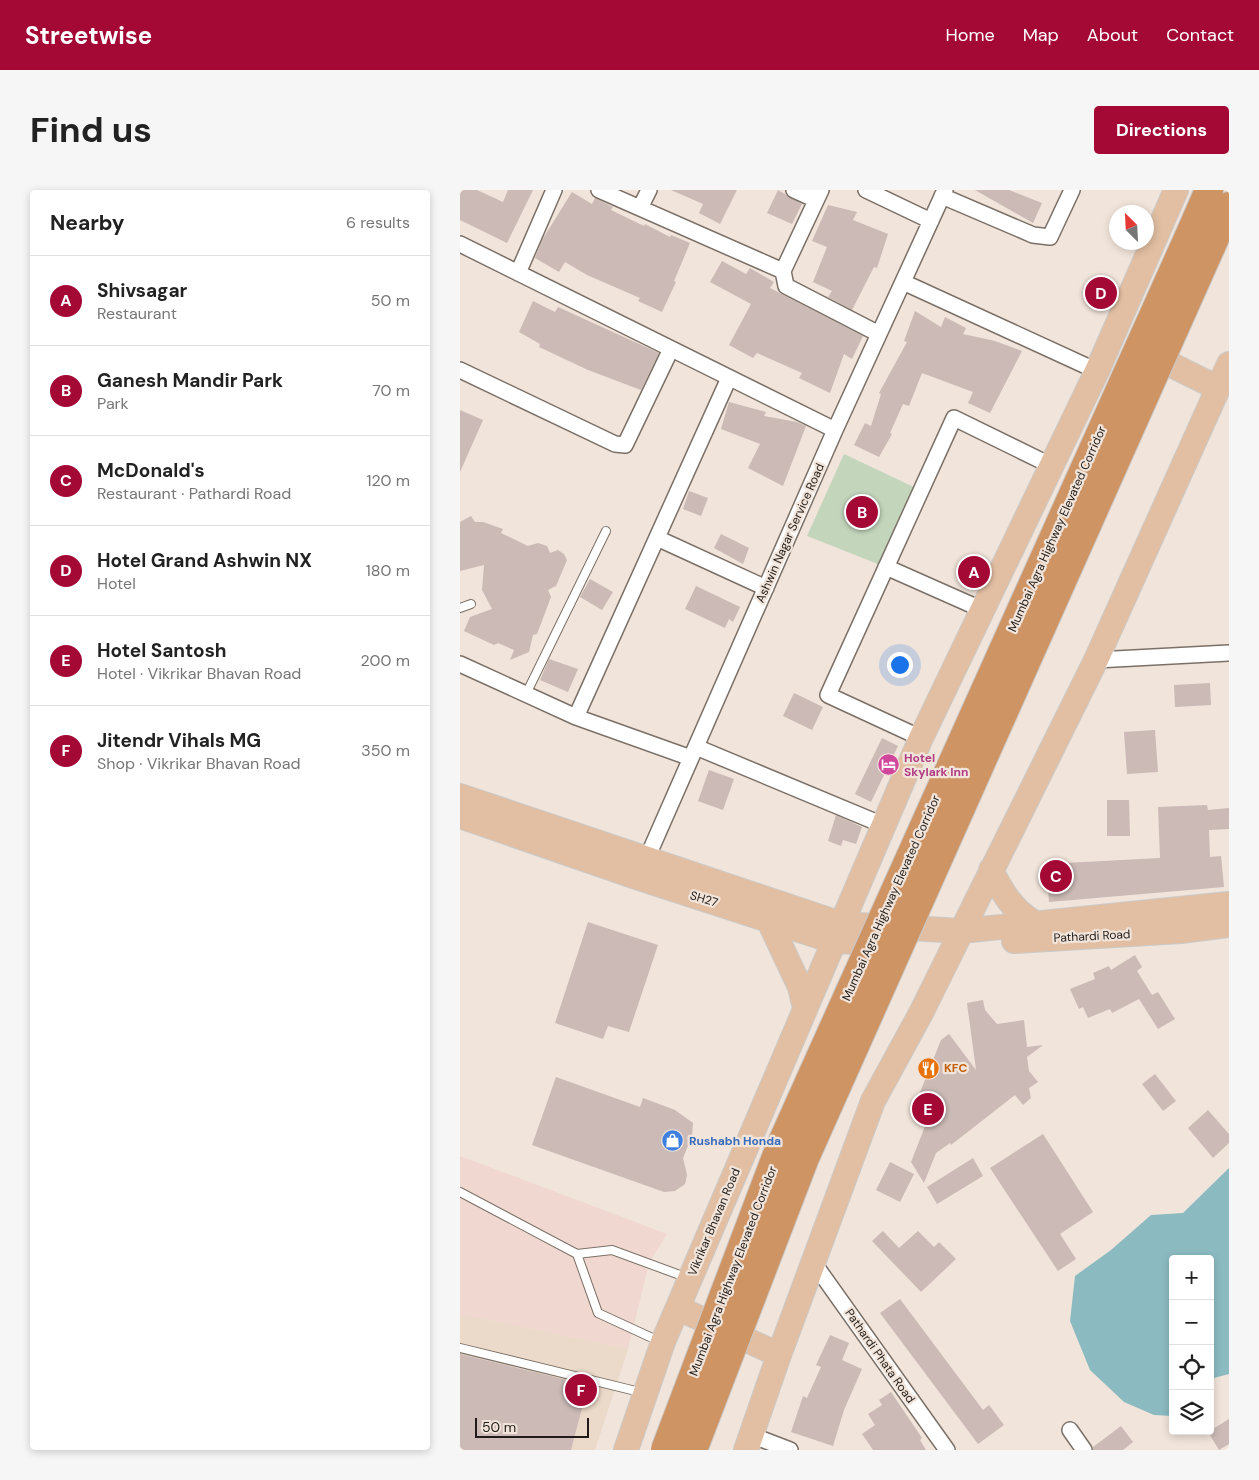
<!DOCTYPE html>
<html lang="en">
<head>
<meta charset="utf-8">
<style>
  body { margin:0; font-family:"DM Sans",sans-serif; background:#f6f6f6; color:#222 }
  .controls { position:absolute; right:15px; bottom:15px; display:grid; overflow:hidden; border-radius:5px; box-shadow:0 2px 8px #0003 }
  .controls button { width:45px; height:45px; display:grid; place-items:center; padding:0; border:0; border-bottom:1px solid #e0e0e0; background:#fff; color:#222; font:25px sans-serif }
  .compass { position:absolute; left:649px; top:15px; width:45px; height:45px; border-radius:50%; background:#fff; box-shadow:0 2px 8px #0003; rotate:336deg }
  .scale { position:absolute; left:15px; bottom:12px; width:114px; box-sizing:border-box; padding-left:5px; border:2px solid #211c19; border-top:0; font-size:14px; line-height:18px; white-space:nowrap; color:#211c19; -webkit-text-stroke:4px #f1e4da; paint-order:stroke }
  .you { position:absolute; left:439px; top:474px; width:18px; height:18px; margin:-12px; border:4px solid #fff; border-radius:50%; background:#1a73e8; box-shadow:0 0 0 8px #1a73e833 }
  .badge { display:grid; place-items:center; width:32px; height:32px; border-radius:50%; background:#a40835; color:#fff; font-size:16px; font-weight:700 }
  .pin { position:absolute; translate:-50% -50%; border:2px solid #fff; box-shadow:0 1px 5px #0006 }
  .list { margin:0; padding:0; list-style:none }
  h2 { display:flex; justify-content:space-between; align-items:center; height:65px; margin:0; padding:0 20px; font-size:21px }
  h2 small { font-size:16px; font-weight:400; color:#767676 }
  .list li { display:grid; grid-template-columns:32px 1fr auto; gap:15px; align-items:center; box-sizing:border-box; height:90px; padding:0 20px; border-top:1px solid #e0e0e0 }
  .list b { display:block; font-size:19px; white-space:nowrap }
  .list p { margin:0; font-size:16px; white-space:nowrap; color:#767676 }
  .list em { font-size:16px; font-style:normal; color:#767676 }
  .icon { flex:none; width:28px; height:28px; fill:none; stroke:currentColor; stroke-width:2; stroke-linecap:round; stroke-linejoin:round }
  .map { position:relative; flex:none; width:769px; height:1260px; overflow:hidden; border-radius:5px }
  header { display:flex; align-items:center; gap:30px; box-sizing:border-box; height:70px; padding:0 25px; background:#a40835; color:#fff }
  header strong { font-size:24px }
  nav { display:flex; gap:28px; margin-inline-start:auto; font-size:18px }
  .intro { display:flex; align-items:center; justify-content:space-between; box-sizing:border-box; height:120px; padding:0 30px }
  h1 { margin:0; font-size:35px }
  .button { padding:12px 22px; border-radius:5px; background:#a40835; color:#fff; font-size:18px; font-weight:700 }
  main { display:flex; gap:30px; padding:0 30px }
  aside { flex:1; background:#fff; border-radius:5px; box-shadow:0 2px 8px #0003 }
  .map>svg:first-child { display:block }
</style>
</head>
<body>
<header>
<strong>Streetwise</strong>
<nav><a>Home</a><a>Map</a><a>About</a><a>Contact</a></nav>
</header>
<div class="intro"><h1>Find us</h1><a class="button">Directions</a></div>
<main>
<aside>
<h2>Nearby<small>6 results</small></h2>
<ul class="list">
<li><span class="badge">A</span><div><b>Shivsagar</b><p>Restaurant</p></div><em>50 m</em></li>
<li><span class="badge">B</span><div><b>Ganesh Mandir Park</b><p>Park</p></div><em>70 m</em></li>
<li><span class="badge">C</span><div><b>McDonald's</b><p>Restaurant · Pathardi Road</p></div><em>120 m</em></li>
<li><span class="badge">D</span><div><b>Hotel Grand Ashwin NX</b><p>Hotel</p></div><em>180 m</em></li>
<li><span class="badge">E</span><div><b>Hotel Santosh</b><p>Hotel · Vikrikar Bhavan Road</p></div><em>200 m</em></li>
<li><span class="badge">F</span><div><b>Jitendr Vihals MG</b><p>Shop · Vikrikar Bhavan Road</p></div><em>350 m</em></li>
</ul>
</aside>
<div class="map">
<svg width="769" height="1260" viewBox="0 0 769 1260">
  <rect width="100%" height="100%" fill="#f1e4da"/>
  <!-- commercial -->
  <path fill="#f0d7cf" d="M 0,966 L 207,1044 L 189,1073 L 168,1159 L 0,1124 Z"/>
  <!-- built -->
  <path fill="#ebd9c9" d="M 0,1124 L 168,1159 L 135,1260 L 0,1260 Z"/>
  <!-- green -->
  <path fill="#c3d6bc" d="M 384,264 L 458,299 L 423,376 L 347,346 Z"/>
  <!-- water -->
  <path fill="#8bbbc1" d="M 769,978 L 769,1184 L 750,1189 L 750,1069 L 713,1069 L 713,1226 L 694,1225 L 664,1212 L 630,1180 L 610,1131 L 615,1086 L 651,1060 L 691,1025 L 723,1023 Z"/>
  <!-- building -->
  <path fill="#cbbab6" d="M 0,0 L 17,0 L 43,12 L 48,0 L 73,0 L 47,53 L 0,30 Z
    M 211,0 L 277,0 L 260,34 L 239,23 L 243,14 Z
    M 318,0 L 342,14 L 332,34 L 307,23 Z
    M 515,0 L 549,0 L 582,13 L 573,33 Z
    M 112,2 L 132,14 L 135,8 L 153,17 L 151,20 L 184,36 L 185,34 L 210,47 L 211,45 L 230,53 L 214,91 L 216,92 L 202,122 L 178,111 L 180,108 L 127,85 L 105,72 L 99,82 L 75,68 L 82,50 Z
    M 368,15 L 397,22 L 393,30 L 428,44 L 417,78 L 414,77 L 392,120 L 368,107 L 372,101 L 353,92 L 367,57 L 352,51 Z
    M 262,71 L 286,84 L 290,78 L 314,92 L 310,98 L 403,146 L 392,169 L 384,164 L 370,203 L 339,188 L 342,183 L 297,163 L 293,168 L 269,155 L 291,114 L 250,92 Z
    M 73,111 L 95,122 L 98,117 L 199,163 L 181,200 L 128,180 L 79,157 L 80,154 L 59,142 Z
    M 455,121 L 481,137 L 485,127 L 506,138 L 503,144 L 535,151 L 562,161 L 530,223 L 508,213 L 513,202 L 462,183 L 449,216 L 443,214 L 430,243 L 432,244 L 419,267 L 394,255 L 405,233 L 411,236 L 421,204 L 419,203 L 447,152 L 444,151 Z
    M 269,212 L 306,222 L 304,226 L 337,232 L 346,236 L 323,296 L 288,278 L 300,254 L 261,239 Z
    M 0,220 L 23,230 L 0,282 Z
    M 229,301 L 248,308 L 241,326 L 223,319 Z
    M 11,326 L 15,332 L 23,332 L 43,339 L 41,343 L 68,356 L 78,353 L 87,356 L 90,363 L 98,360 L 104,364 L 107,370 L 96,396 L 88,400 L 91,407 L 77,444 L 73,445 L 69,462 L 50,470 L 54,460 L 38,453 L 34,455 L 4,441 L 10,427 L 32,419 L 22,400 L 24,375 L 0,381 L 0,332 Z
    M 261,344 L 289,358 L 283,374 L 254,358 Z
    M 130,389 L 153,402 L 142,420 L 120,407 Z
    M 236,396 L 280,417 L 273,432 L 269,429 L 265,438 L 225,419 Z
    M 89,469 L 118,479 L 108,502 L 80,490 Z
    M 750,493 L 751,515 L 715,517 L 714,495 Z
    M 334,503 L 363,517 L 352,540 L 323,526 Z
    M 695,540 L 698,582 L 667,584 L 664,542 Z
    M 422,548 L 438,556 L 411,612 L 395,604 Z
    M 249,580 L 274,589 L 263,620 L 238,611 Z
    M 647,610 L 669,610 L 670,646 L 647,646 Z
    M 747,615 L 748,620 L 769,618 L 769,639 L 749,640 L 750,667 L 761,666 L 764,697 L 589,712 L 586,674 L 700,668 L 698,617 Z
    M 376,625 L 402,637 L 396,654 L 383,650 L 381,656 L 368,651 Z
    M 128,732 L 198,755 L 169,842 L 148,836 L 143,849 L 95,833 Z
    M 675,765 L 682,777 L 677,781 L 692,805 L 698,802 L 715,829 L 698,839 L 679,809 L 652,823 L 650,819 L 628,828 L 623,817 L 619,819 L 610,799 L 635,789 L 633,783 L 649,776 L 651,780 Z
    M 523,810 L 525,820 L 537,834 L 564,830 L 567,857 L 583,855 L 567,867 L 569,881 L 578,892 L 569,898 L 571,908 L 563,915 L 555,905 L 491,955 L 490,953 L 476,963 L 464,993 L 451,972 L 471,921 L 455,915 L 481,850 L 489,844 L 516,880 L 507,813 Z
    M 695,884 L 716,911 L 703,921 L 682,894 Z
    M 96,887 L 180,917 L 183,908 L 215,920 L 233,933 L 232,946 L 223,968 L 227,985 L 225,994 L 215,1001 L 204,1002 L 72,955 Z
    M 748,920 L 769,944 L 769,953 L 753,968 L 728,938 Z
    M 583,944 L 633,1022 L 600,1044 L 616,1069 L 598,1081 L 530,978 Z
    M 513,968 L 523,986 L 477,1014 L 467,997 Z
    M 430,972 L 454,984 L 440,1012 L 416,1000 Z
    M 423,1041 L 439,1058 L 458,1041 L 474,1057 L 479,1052 L 496,1069 L 461,1102 L 412,1051 Z
    M 440,1109 L 523,1220 L 529,1215 L 544,1235 L 518,1254 L 420,1123 Z
    M 370,1145 L 389,1153 L 382,1170 L 402,1179 L 384,1220 L 373,1256 L 331,1242 L 343,1206 L 347,1208 L 361,1177 L 356,1175 Z
    M 0,1164 L 128,1195 L 111,1260 L 0,1260 Z
    M 431,1202 L 462,1248 L 460,1250 L 466,1260 L 413,1260 L 402,1244 L 415,1235 L 408,1224 L 422,1215 L 419,1210 Z
    M 769,1229 L 769,1254 L 759,1260 L 748,1242 Z
    M 661,1236 L 673,1252 L 663,1260 L 633,1260 L 633,1257 Z"/>
  <g fill="none" stroke-linecap="round" stroke-linejoin="round">
    <defs>
      <path id="service" d="M 0,418 L 11,414
        M 66,504 L 146,341
        M 0,1002 L 117,1064
        M 201,1152 L 138,1123 L 117,1064 L 152,1060 L 228,1088
        M 0,1158 L 184,1203"/>
      <path id="minor" d="M 139,0 L 323,81 L 361,0
        M 334,0 L 356,10
        M 406,0 L 471,31
        M 482,6 L 573,45 L 590,47 L 612,0
        M 180,18 L 189,0
        M 0,54 L 375,240
        M 323,81 L 326,96 L 419,144
        M 58,83 L 94,0
        M 443,92 L 637,181
        M 0,180 L 155,254 L 165,255 L 211,159
        M 197,348 L 306,398
        M 426,377 L 523,420
        M 636,470 L 769,463
        M 0,474 L 116,527 L 269,188
        M 116,527 L 231,568
        M 461,548 L 368,505 L 494,228 L 592,276
        M 236,557 L 423,635
        M 184,675 L 375,240 L 485,0
        M 353,1072 L 487,1260
        M 610,1240 L 624,1260
        M 291,1245 L 330,1260"/>
      <path id="primary" d="M 685,162 L 758,198
        M 0,606 L 381,734 L 501,741 L 769,714
        M 0,626 L 179,688 L 373,751 L 428,753
        M 531,680 C 542,702 553,721 575,733
        M 308,729 L 340,797 L 345,818
        M 554,751 L 721,741 L 769,735
        M 218,1118 L 319,1165
        M 166,1260 L 203,1152 L 461,548 L 637,181 L 716,0
        M 286,1260 L 319,1165 L 413,911 L 461,823 L 636,470 L 769,174"/>
      <path id="motorway" d="M 728,48 L 749,0
        M 751,57 L 769,16"/>
    </defs>
    <!-- service casing -->
    <use href="#service" stroke="#7b7067" stroke-width="10"/>
    <!-- minor casing -->
    <use href="#minor" stroke="#7b7067" stroke-width="18"/>
    <!-- primary casing -->
    <use href="#primary" stroke="#cac9c8" stroke-width="26"/>
    <!-- motorway casing -->
    <use href="#motorway" stroke="#cac9c8" stroke-width="30"/>
    <!-- service -->
    <use href="#service" stroke="#fff" stroke-width="8"/>
    <!-- minor -->
    <use href="#minor" stroke="#fff" stroke-width="15"/>
    <!-- primary -->
    <use href="#primary" stroke="#e2bfa2" stroke-width="24"/>
    <!-- motorway -->
    <use href="#motorway" stroke="#cf9464" stroke-width="28"/>
    <defs>
      <path id="motorway-bridge" d="M 205,1260 L 319,959 L 728,48
        M 233,1260 L 345,968 L 751,57"/>
    </defs>
    <!-- motorway-bridge casing -->
    <use href="#motorway-bridge" stroke="#cac9c8" stroke-width="30" stroke-linecap="butt"/>
    <!-- motorway-bridge -->
    <use href="#motorway-bridge" stroke="#cf9464" stroke-width="28"/>
  </g>
  <!-- icons -->
  <defs>
    <symbol id="hotel-disc" viewBox="-11 -11 22 22"><circle r="9.5" fill="#d1479c" stroke="#f1e4da"/><path d="M-6-4.5h1.5V1H6V5H4.5V3h-9V5H-6ZM-4 0a1.8 1.8 0 1 1 3.6 0ZM.5 0V-2.5h3Q6-2.5 6 0Z" fill="#fff"/></symbol>
    <symbol id="restaurant-disc" viewBox="-11 -11 22 22"><circle r="9.5" fill="#e8710a" stroke="#f1e4da"/><path d="M-5-6h1v4h1v-4h1v4h1v-4h1v5L-1.5 .5V6h-2V.5L-5-1ZM5-6V6H3V1.5H1.5Q1.5-4 5-6Z" fill="#fff"/></symbol>
    <symbol id="shop-disc" viewBox="-11 -11 22 22"><circle r="9.5" fill="#3f7fe0" stroke="#f1e4da"/><path d="M-5-2.5h2.3a2.7 3.5 0 0 1 5.4 0H5L5.5 6h-11ZM-1.5-2.5h3a1.5 2.3 0 0 0-3 0Z" fill="#fff"/></symbol>
  </defs>
  <g fill-rule="evenodd">
    <use href="#hotel-disc" x="416" y="562" width="25" height="25"/>
    <use href="#restaurant-disc" x="456" y="866" width="25" height="25"/>
    <use href="#shop-disc" x="200" y="938" width="25" height="25"/>
  </g>
  <g text-anchor="middle" dominant-baseline="central" stroke-width="4.5" stroke-linejoin="round" paint-order="stroke">
    <!-- street labels -->
    <g font-size="12" fill="#211c19" stroke="#f1e4da">
      <text transform="translate(597 339) rotate(-66)">Mumbai Agra Highway Elevated Corridor</text>
      <text transform="translate(330 343) rotate(-66)">Ashwin Nagar Service Road</text>
      <text transform="translate(431 708) rotate(-66)">Mumbai Agra Highway Elevated Corridor</text>
      <text transform="translate(244 709) rotate(17)">SH27</text>
      <text transform="translate(632 746) rotate(-3)">Pathardi Road</text>
      <text transform="translate(254 1032) rotate(-67)">Vikrikar Bhavan Road</text>
      <text transform="translate(273 1081) rotate(-69)">Mumbai Agra Highway Elevated Corridor</text>
      <text transform="translate(420 1166) rotate(55)">Pathardi Phata Road</text>
    </g>
    <!-- hotel labels -->
    <g font-size="12" font-weight="bold" fill="#b23c85" stroke="#f1e4da" text-anchor="start">
      <text x="444" y="568">Hotel<tspan x="444" dy="14">Skylark Inn</tspan></text>
    </g>
    <!-- food labels -->
    <g font-size="12" font-weight="bold" fill="#c56008" stroke="#f1e4da" text-anchor="start">
      <text x="484" y="878">KFC</text>
    </g>
    <!-- shop labels -->
    <g font-size="12" font-weight="bold" fill="#366cbe" stroke="#f1e4da" text-anchor="start">
      <text x="229" y="951">Rushabh Honda</text>
    </g>
  </g>
</svg>
<div class="controls">
<button>+</button>
<button>−</button>
<button><svg class="icon" aria-label="locate" viewBox="0 0 24 24"><circle cx="12" cy="12" r="6"/><path d="M12 2v4M12 18v4M2 12h4M18 12h4"/></svg></button>
<button><svg class="icon" aria-label="layers" viewBox="0 0 24 24"><path d="M12 4l9 5-9 5-9-5zM3 14l9 5 9-5"/></svg></button>
</div>
<svg class="compass" viewBox="-18 -18 36 36"><path d="M0-13l5 13h-10z" fill="#e53935"/><path d="M0 13l5-13h-10z" fill="#767676"/></svg>
<div class="scale">50 m</div>
<div class="you"></div>
<div class="pin badge" style="left:514px;top:382px">A</div>
<div class="pin badge" style="left:402px;top:322px">B</div>
<div class="pin badge" style="left:596px;top:686px">C</div>
<div class="pin badge" style="left:641px;top:103px">D</div>
<div class="pin badge" style="left:468px;top:919px">E</div>
<div class="pin badge" style="left:121px;top:1200px">F</div>
</div>
</main>
</body>
</html>
